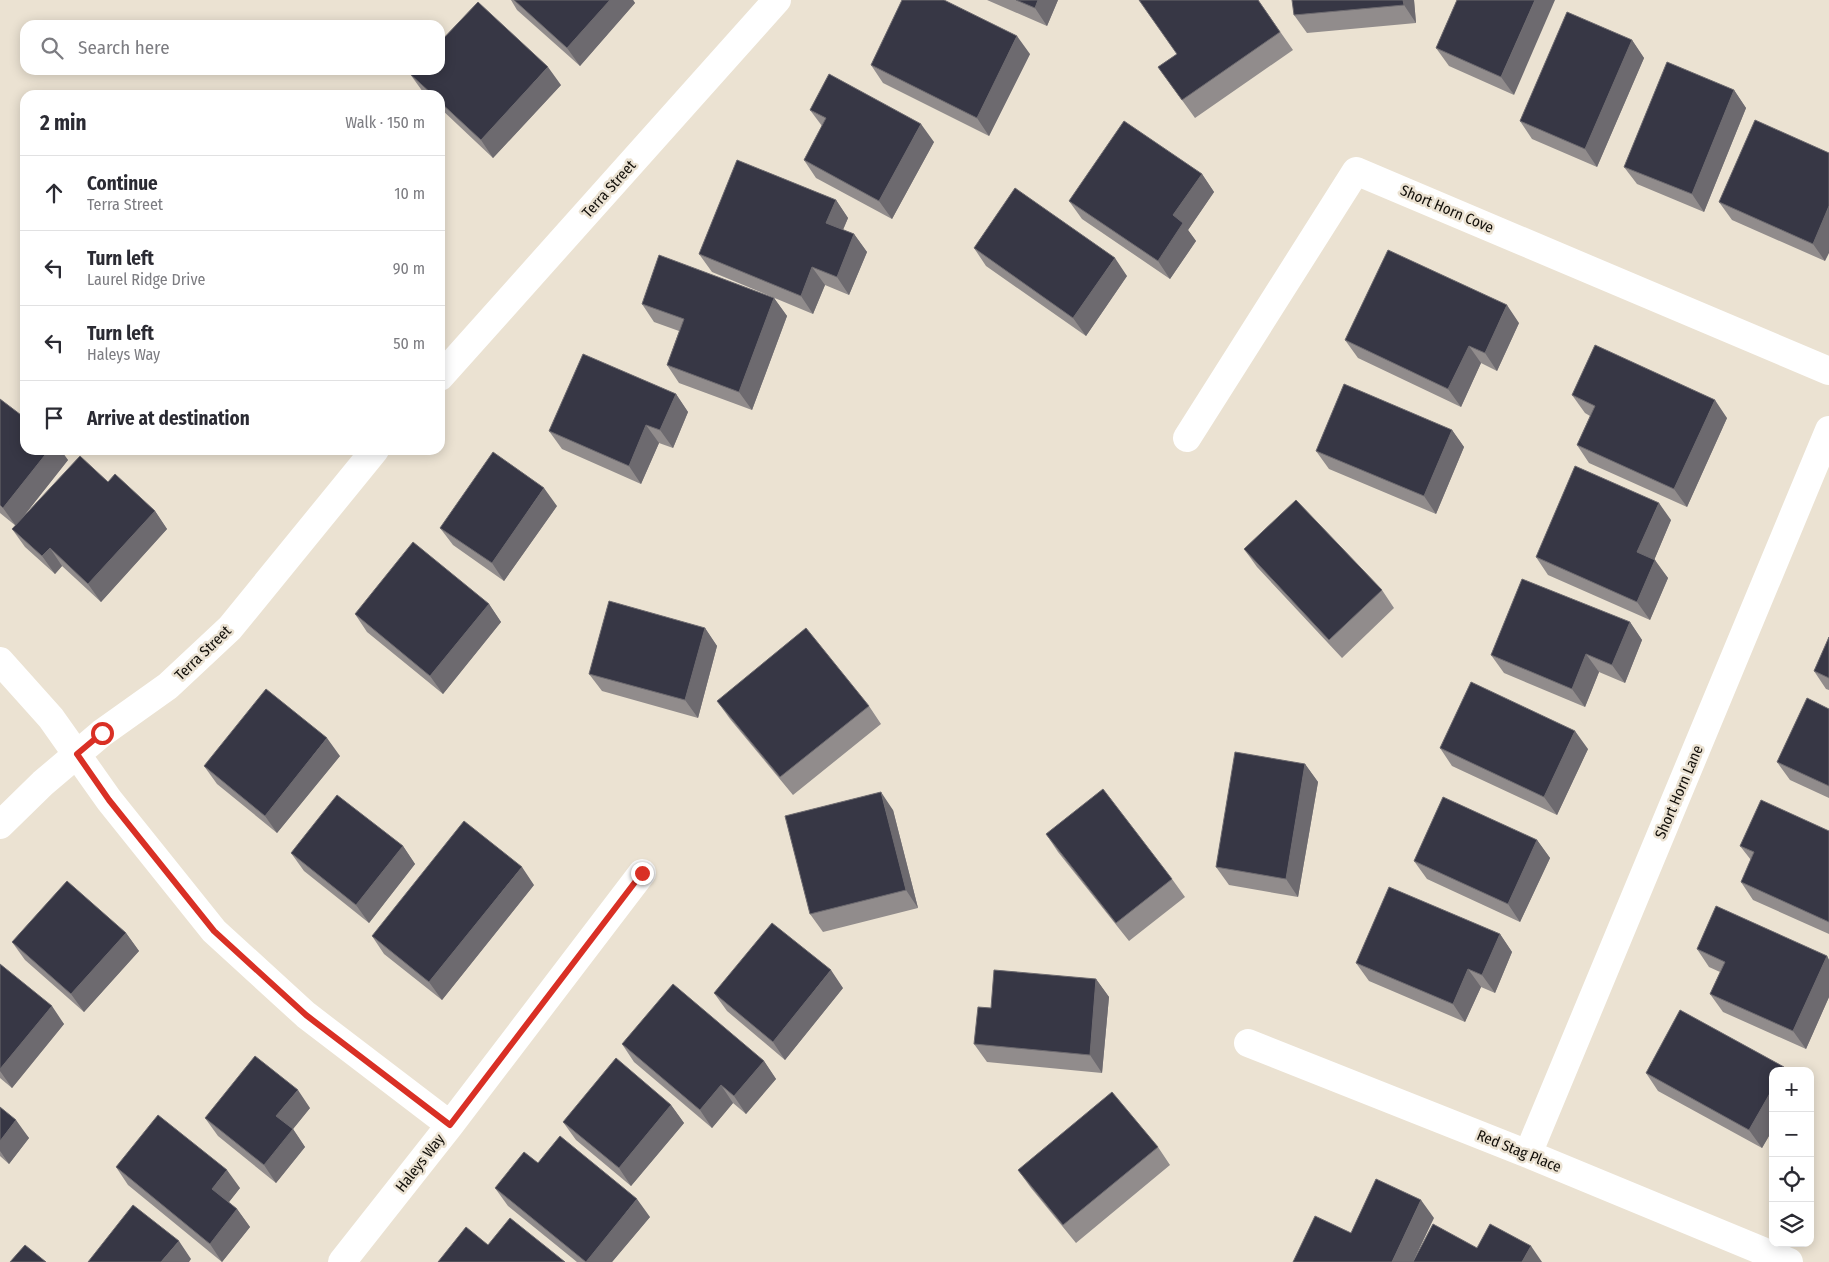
<!DOCTYPE html>
<html lang="en">
<head>
<meta charset="utf-8">
<style>
  body { margin:0; font-family:"Fira Sans Condensed",sans-serif; background:#f7f7f7; color:#2b2b33 }
  .controls { position:absolute; right:15px; bottom:15px; display:grid; overflow:hidden; border-radius:10px; box-shadow:0 2px 12px #0003 }
  .controls button { width:45px; height:45px; display:grid; place-items:center; padding:0; border:0; border-bottom:1px solid #e1e1e2; background:#fff; color:#2b2b33; font:25px sans-serif }
  .stop { position:absolute; width:15px; height:15px; margin:-11px; border:4px solid #d93025; border-radius:50%; background:#fff }
  .stop.end { background:#d93025; border-color:#fff; box-shadow:0 1px 5px #0008 }
  .list { margin:0; padding:0; list-style:none }
  h2 { display:flex; justify-content:space-between; align-items:center; height:65px; margin:0; padding:0 20px; font-size:21px }
  h2 small { font-size:16px; font-weight:400; color:#7c7c81 }
  .list li { display:grid; grid-template-columns:32px 1fr auto; gap:15px; align-items:center; box-sizing:border-box; height:75px; padding:0 20px; border-top:1px solid #e1e1e2 }
  .list b { display:block; font-size:19px; white-space:nowrap }
  .list p { margin:0; font-size:16px; white-space:nowrap; color:#7c7c81 }
  .list em { font-size:16px; font-style:normal; color:#7c7c81 }
  .icon { flex:none; width:28px; height:28px; fill:none; stroke:currentColor; stroke-width:2; stroke-linecap:round; stroke-linejoin:round }
  .map { position:relative; flex:none; width:1829px; height:1262px; overflow:hidden }
  .search { position:absolute; background:#fff; box-shadow:0 2px 12px #0003; left:20px; top:20px; width:425px; height:55px; display:flex; align-items:center; gap:12px; box-sizing:border-box; padding:0 18px; border-radius:15px; color:#7c7c81; font-size:19px }
  .panel { position:absolute; background:#fff; box-shadow:0 2px 12px #0003; left:20px; top:90px; width:425px; height:365px; border-radius:15px }
  .map>svg:first-child { display:block }
</style>
</head>
<body>
<div class="map">
<svg width="1829" height="1262" viewBox="0 0 1829 1262">
  <rect width="100%" height="100%" fill="#ebe2d2"/>
  <g fill="none" stroke-linecap="round" stroke-linejoin="round">
    <!-- minor -->
    <path stroke="#fff" stroke-width="28" d="M 440,377 L 777,0
      M 1187,438 L 1356,171 L 1829,371
      M 0,661 L 51,718 L 109,800 L 214,931 L 306,1015 L 450,1125
      M 0,825 L 43,783 L 102,733 L 168,686 L 230,628 L 375,450
      M 1248,1043 L 1528,1154 L 1789,1262
      M 1528,1154 L 1829,430
      M 342,1262 L 450,1125 L 642,873"/>
  </g>
  <!-- wall -->
  <path fill="#918c8c" d="M 511,0 L 633,0 L 635,3 L 580,66 L 517,10 Z
    M 987,0 L 1058,0 L 1047,26 Z
    M 1258,0 L 1293,50 L 1195,118 L 1158,67 Z
    M 1414,0 L 1416,23 L 1307,33 L 1294,15 Z
    M 1457,0 L 1514,95 L 1449,66 L 1436,48 Z
    M 1632,40 L 1644,58 L 1597,167 L 1532,139 L 1520,121 Z
    M 1030,54 L 989,136 L 883,83 L 871,65 Z
    M 410,74 L 561,85 L 493,158 L 440,108 L 440,95 L 426,95 L 423,92 Z
    M 1734,90 L 1746,108 L 1704,212 L 1637,184 L 1624,167 Z
    M 810,110 L 934,142 L 892,219 L 816,178 L 804,160 L 822,126 Z
    M 1829,153 L 1825,261 L 1732,220 L 1719,202 Z
    M 1202,174 L 1214,192 L 1188,230 L 1196,241 L 1170,279 L 1082,219 L 1069,201 Z
    M 836,200 L 848,218 L 843,230 L 854,234 L 867,252 L 849,295 L 825,285 L 813,314 L 712,272 L 699,254 Z
    M 974,248 L 1127,276 L 1086,336 L 986,266 Z
    M 774,298 L 787,316 L 752,410 L 679,383 L 667,365 L 679,331 L 654,322 L 642,304 Z
    M 1519,323 L 1497,371 L 1481,363 L 1461,407 L 1358,358 L 1345,340 Z
    M 676,394 L 688,412 L 673,448 L 659,443 L 641,484 L 562,449 L 549,431 Z
    M 1572,395 L 1727,418 L 1687,507 L 1589,463 L 1577,445 L 1590,416 L 1585,413 Z
    M 0,399 L 68,460 L 18,523 L 108,482 L 155,511 L 167,529 L 101,602 L 62,566 L 55,574 L 25,547 L 12,529 L 16,526 L 0,513 Z
    M 1452,430 L 1464,447 L 1436,514 L 1329,469 L 1316,451 Z
    M 557,506 L 504,581 L 453,545 L 440,528 Z
    M 1671,520 L 1654,560 L 1668,578 L 1650,620 L 1548,575 L 1536,557 Z
    M 1244,549 L 1382,590 L 1394,608 L 1342,658 L 1257,567 Z
    M 489,604 L 501,622 L 443,694 L 367,632 L 355,614 Z
    M 1630,622 L 1642,640 L 1625,683 L 1599,672 L 1585,707 L 1504,673 L 1491,655 Z
    M 705,628 L 717,646 L 698,718 L 602,691 L 589,674 Z
    M 1829,637 L 1829,690 L 1826,689 L 1814,671 Z
    M 717,701 L 869,706 L 881,724 L 793,795 L 730,719 Z
    M 1829,709 L 1829,798 L 1790,780 L 1777,762 Z
    M 1440,748 L 1588,749 L 1557,815 L 1452,766 Z
    M 340,756 L 277,833 L 217,784 L 204,766 Z
    M 1305,764 L 1318,782 L 1298,897 L 1229,885 L 1216,867 Z
    M 893,810 L 918,908 L 823,932 L 810,914 Z
    M 1829,831 L 1829,934 L 1753,900 L 1741,882 L 1751,860 L 1740,846 Z
    M 1046,834 L 1172,879 L 1185,897 L 1129,941 L 1058,852 Z
    M 1537,840 L 1550,858 L 1520,922 L 1427,879 L 1414,861 Z
    M 403,846 L 415,864 L 369,923 L 304,871 L 291,853 Z
    M 534,885 L 442,1000 L 384,954 L 372,936 Z
    M 126,933 L 139,951 L 84,1012 L 25,960 L 12,942 Z
    M 1500,934 L 1512,952 L 1495,993 L 1481,987 L 1465,1022 L 1369,981 L 1356,963 Z
    M 1697,949 L 1827,956 L 1829,960 L 1829,997 L 1806,1049 L 1723,1012 L 1710,994 L 1720,972 L 1709,967 Z
    M 0,964 L 64,1024 L 12,1088 L 0,1078 Z
    M 1096,979 L 1109,997 L 1102,1073 L 987,1062 L 974,1044 Z
    M 843,988 L 785,1060 L 727,1011 L 714,993 Z
    M 622,1044 L 764,1061 L 776,1079 L 746,1114 L 733,1103 L 712,1128 L 634,1062 Z
    M 1784,1067 L 1786,1071 L 1773,1071 L 1773,1129 L 1762,1148 L 1658,1091 L 1646,1073 Z
    M 671,1105 L 684,1123 L 631,1186 L 576,1140 L 563,1122 Z
    M 0,1107 L 29,1138 L 9,1164 L 0,1156 Z
    M 310,1108 L 293,1129 L 305,1147 L 276,1183 L 218,1136 L 205,1118 Z
    M 1158,1147 L 1170,1165 L 1076,1243 L 1031,1188 L 1018,1170 Z
    M 116,1167 L 240,1188 L 229,1202 L 237,1209 L 250,1227 L 222,1262 L 128,1185 Z
    M 495,1188 L 650,1217 L 612,1262 L 577,1262 L 508,1206 Z"/>
  <!-- shaded-wall -->
  <path fill="#6d6a6f" d="M 610,0 L 633,0 L 635,3 L 580,66 L 567,48 Z
    M 1038,0 L 1058,0 L 1047,26 L 1035,8 Z
    M 1403,0 L 1414,0 L 1416,23 L 1404,5 Z
    M 1535,0 L 1555,0 L 1514,95 L 1501,77 Z
    M 1017,36 L 1030,54 L 989,136 L 977,118 Z
    M 1632,40 L 1644,58 L 1597,167 L 1585,149 Z
    M 548,67 L 561,85 L 493,158 L 481,140 Z
    M 1734,90 L 1746,108 L 1704,212 L 1692,194 Z
    M 921,124 L 934,142 L 892,219 L 879,201 Z
    M 1202,174 L 1214,192 L 1188,230 L 1196,241 L 1170,279 L 1158,261 L 1173,215 Z
    M 836,200 L 848,218 L 838,241 L 826,223 Z
    M 1829,206 L 1829,253 L 1825,261 L 1813,244 Z
    M 854,234 L 867,252 L 849,295 L 837,277 Z
    M 1115,258 L 1127,276 L 1086,336 L 1073,318 Z
    M 812,267 L 825,285 L 813,314 L 801,296 Z
    M 774,298 L 787,316 L 752,410 L 739,392 Z
    M 1507,305 L 1519,323 L 1497,371 L 1485,353 Z
    M 1469,346 L 1481,363 L 1461,407 L 1448,389 Z
    M 676,394 L 688,412 L 673,448 L 660,430 Z
    M 1715,400 L 1727,418 L 1687,507 L 1674,489 Z
    M 646,425 L 659,443 L 641,484 L 629,466 Z
    M 1452,430 L 1464,447 L 1436,514 L 1424,496 Z
    M 49,450 L 61,450 L 68,460 L 16,526 L 3,508 Z
    M 544,488 L 557,506 L 504,581 L 492,563 Z
    M 1659,503 L 1671,520 L 1650,570 L 1637,552 Z
    M 155,511 L 167,529 L 101,602 L 88,584 Z
    M 50,548 L 62,566 L 55,574 L 42,556 Z
    M 1655,560 L 1668,578 L 1650,620 L 1637,602 Z
    M 489,604 L 501,622 L 443,694 L 430,676 Z
    M 1630,622 L 1642,640 L 1625,683 L 1612,665 Z
    M 705,628 L 717,646 L 698,718 L 685,700 Z
    M 1586,654 L 1599,672 L 1585,707 L 1572,689 Z
    M 1575,731 L 1588,749 L 1557,815 L 1544,797 Z
    M 327,738 L 340,756 L 277,833 L 265,816 Z
    M 1305,764 L 1318,782 L 1298,897 L 1286,879 Z
    M 881,792 L 893,810 L 918,908 L 906,890 Z
    M 1537,840 L 1550,858 L 1520,922 L 1508,904 Z
    M 403,846 L 415,864 L 369,923 L 356,905 Z
    M 522,867 L 534,885 L 442,1000 L 429,982 Z
    M 126,933 L 139,951 L 84,1012 L 71,994 Z
    M 1500,934 L 1512,952 L 1495,993 L 1482,975 Z
    M 1827,956 L 1829,960 L 1829,997 L 1806,1049 L 1793,1031 Z
    M 1468,969 L 1481,987 L 1465,1022 L 1453,1004 Z
    M 831,970 L 843,988 L 785,1060 L 773,1042 Z
    M 1096,979 L 1109,997 L 1102,1073 L 1090,1055 Z
    M 52,1006 L 64,1024 L 12,1088 L 0,1071 L 0,1069 Z
    M 764,1061 L 776,1079 L 746,1114 L 734,1096 Z
    M 721,1085 L 733,1103 L 712,1128 L 700,1110 Z
    M 1773,1088 L 1773,1129 L 1762,1148 L 1749,1130 Z
    M 298,1090 L 310,1108 L 293,1129 L 305,1147 L 276,1183 L 264,1165 L 276,1116 Z
    M 671,1105 L 684,1123 L 631,1186 L 619,1168 Z
    M 16,1120 L 29,1138 L 9,1164 L 0,1151 L 0,1141 Z
    M 227,1170 L 240,1188 L 225,1207 L 212,1189 Z
    M 637,1199 L 650,1217 L 612,1262 L 586,1262 Z
    M 1421,1200 L 1434,1218 L 1413,1262 L 1392,1262 Z
    M 237,1209 L 250,1227 L 222,1262 L 210,1244 Z
    M 179,1241 L 191,1259 L 189,1262 L 161,1262 Z
    M 1531,1246 L 1542,1262 L 1522,1262 Z"/>
  <!-- building -->
  <path fill="#373745" stroke="#6d6a6f" d="M 514,0 L 610,0 L 567,48 Z
    M 902,0 L 944,0 L 1017,36 L 977,118 L 871,65 Z
    M 1016,0 L 1038,0 L 1035,8 Z
    M 1139,0 L 1258,0 L 1280,32 L 1182,100 L 1158,67 L 1177,54 Z
    M 1292,0 L 1403,0 L 1404,5 L 1294,15 Z
    M 1457,0 L 1535,0 L 1501,77 L 1436,48 Z
    M 478,2 L 548,67 L 481,140 L 440,102 L 440,95 L 433,95 L 410,74 L 414,70 L 440,70 L 440,42 Z
    M 1567,12 L 1632,40 L 1585,149 L 1520,121 Z
    M 1667,62 L 1734,90 L 1692,194 L 1624,167 Z
    M 829,74 L 921,124 L 879,201 L 804,160 L 826,118 L 810,110 Z
    M 1755,120 L 1829,153 L 1829,206 L 1813,244 L 1719,202 Z
    M 1124,121 L 1202,174 L 1173,215 L 1183,223 L 1158,261 L 1069,201 Z
    M 737,160 L 836,200 L 826,223 L 854,234 L 837,277 L 812,267 L 801,296 L 699,254 Z
    M 1015,188 L 1115,258 L 1073,318 L 974,248 Z
    M 1388,250 L 1507,305 L 1485,353 L 1469,346 L 1448,389 L 1345,340 Z
    M 659,255 L 774,298 L 739,392 L 667,365 L 684,319 L 642,304 Z
    M 1595,345 L 1715,400 L 1674,489 L 1577,445 L 1595,406 L 1572,395 Z
    M 583,354 L 676,394 L 660,430 L 646,425 L 629,466 L 549,431 Z
    M 1344,384 L 1452,430 L 1424,496 L 1316,451 Z
    M 0,399 L 25,418 L 25,450 L 49,450 L 3,508 L 0,505 Z
    M 493,452 L 544,488 L 492,563 L 440,528 Z
    M 80,456 L 108,482 L 115,474 L 155,511 L 88,584 L 50,548 L 42,556 L 12,529 Z
    M 1575,466 L 1659,503 L 1637,552 L 1655,560 L 1637,602 L 1536,557 Z
    M 1296,500 L 1382,590 L 1329,640 L 1244,549 Z
    M 413,542 L 489,604 L 430,676 L 355,614 Z
    M 1522,579 L 1630,622 L 1612,665 L 1586,654 L 1572,689 L 1491,655 Z
    M 609,601 L 705,628 L 685,700 L 589,674 Z
    M 806,628 L 869,706 L 780,777 L 717,701 Z
    M 1829,637 L 1829,678 L 1814,671 Z
    M 1471,682 L 1575,731 L 1544,797 L 1440,748 Z
    M 266,689 L 327,738 L 265,816 L 204,766 Z
    M 1807,698 L 1829,709 L 1829,786 L 1777,762 Z
    M 1235,752 L 1305,764 L 1286,879 L 1216,867 Z
    M 1103,789 L 1172,879 L 1116,923 L 1046,834 Z
    M 881,792 L 906,890 L 810,914 L 785,816 Z
    M 337,795 L 403,846 L 356,905 L 291,853 Z
    M 1443,797 L 1537,840 L 1508,904 L 1414,861 Z
    M 1761,800 L 1829,831 L 1829,922 L 1741,882 L 1754,852 L 1740,846 Z
    M 464,821 L 522,867 L 429,982 L 372,936 Z
    M 67,881 L 126,933 L 71,994 L 12,942 Z
    M 1389,887 L 1500,934 L 1482,975 L 1468,969 L 1453,1004 L 1356,963 Z
    M 1716,906 L 1827,956 L 1793,1031 L 1710,994 L 1725,962 L 1697,949 Z
    M 772,923 L 831,970 L 773,1042 L 714,993 Z
    M 0,964 L 52,1006 L 0,1069 Z
    M 994,970 L 1096,979 L 1090,1055 L 974,1044 L 978,1007 L 991,1008 Z
    M 673,984 L 764,1061 L 734,1096 L 721,1085 L 700,1110 L 622,1044 Z
    M 1680,1010 L 1784,1067 L 1782,1071 L 1773,1071 L 1773,1088 L 1749,1130 L 1646,1073 Z
    M 255,1056 L 298,1090 L 276,1116 L 293,1129 L 264,1165 L 205,1118 Z
    M 616,1058 L 671,1105 L 619,1168 L 563,1122 Z
    M 1112,1092 L 1158,1147 L 1063,1225 L 1018,1170 Z
    M 0,1107 L 16,1120 L 0,1141 Z
    M 158,1115 L 227,1170 L 212,1189 L 237,1209 L 210,1244 L 116,1167 Z
    M 560,1136 L 637,1199 L 586,1262 L 495,1188 L 524,1152 L 538,1163 Z
    M 1376,1179 L 1421,1200 L 1392,1262 L 1293,1262 L 1315,1216 L 1351,1233 Z
    M 133,1205 L 179,1241 L 161,1262 L 88,1262 Z
    M 510,1218 L 565,1262 L 438,1262 L 466,1227 L 488,1245 Z
    M 1433,1224 L 1477,1248 L 1490,1224 L 1531,1246 L 1522,1262 L 1413,1262 Z
    M 25,1245 L 46,1262 L 10,1262 Z"/>
  <g fill="none" stroke-linecap="round" stroke-linejoin="round">
    <!-- route -->
    <path stroke="#d93025" stroke-width="6" d="M 102,733 L 77,754 L 109,800 L 214,931 L 306,1015 L 450,1125 L 642,873"/>
  </g>
  <g text-anchor="middle" dominant-baseline="central" stroke-width="5" stroke-linejoin="round" paint-order="stroke">
    <!-- street labels -->
    <g font-size="15" fill="#110e09" stroke="#ebe2d2">
      <text transform="translate(609 189) rotate(-48)">Terra Street</text>
      <text transform="translate(1447 209) rotate(23)">Short Horn Cove</text>
      <text transform="translate(203 653) rotate(-44)">Terra Street</text>
      <text transform="translate(1679 792) rotate(-67)">Short Horn Lane</text>
      <text transform="translate(1519 1151) rotate(22)">Red Stag Place</text>
      <text transform="translate(420 1163) rotate(-52)">Haleys Way</text>
    </g>
  </g>
</svg>
<div class="controls">
<button>+</button>
<button>−</button>
<button><svg class="icon" aria-label="locate" viewBox="0 0 24 24"><circle cx="12" cy="12" r="6"/><path d="M12 2v4M12 18v4M2 12h4M18 12h4"/></svg></button>
<button><svg class="icon" aria-label="layers" viewBox="0 0 24 24"><path d="M12 4l9 5-9 5-9-5zM3 14l9 5 9-5"/></svg></button>
</div>
<div class="stop" style="left:102px;top:733px"></div>
<div class="stop end" style="left:642px;top:873px"></div>
<div class="search"><svg class="icon" aria-label="search" viewBox="0 0 24 24"><circle cx="10" cy="10" r="6"/><path d="M15 15l6 6"/></svg>Search here</div>
<section class="panel">
<h2>2 min<small>Walk · 150 m</small></h2>
<ul class="list">
<li><svg class="icon" aria-label="ahead" viewBox="0 0 24 24"><path d="M12 20V5M6 11l6-6 6 6"/></svg><div><b>Continue</b><p>Terra Street</p></div><em>10 m</em></li>
<li><svg class="icon" aria-label="left" viewBox="0 0 24 24"><path d="M17 20v-9H6M10 6l-5 5 5 5"/></svg><div><b>Turn left</b><p>Laurel Ridge Drive</p></div><em>90 m</em></li>
<li><svg class="icon" aria-label="left" viewBox="0 0 24 24"><path d="M17 20v-9H6M10 6l-5 5 5 5"/></svg><div><b>Turn left</b><p>Haleys Way</p></div><em>50 m</em></li>
<li><svg class="icon" aria-label="arrive" viewBox="0 0 24 24"><path d="M6 21V4h12l-3 4 3 4H6"/></svg><div><b>Arrive at destination</b></div></li>
</ul>
</section>
</div>
</body>
</html>
